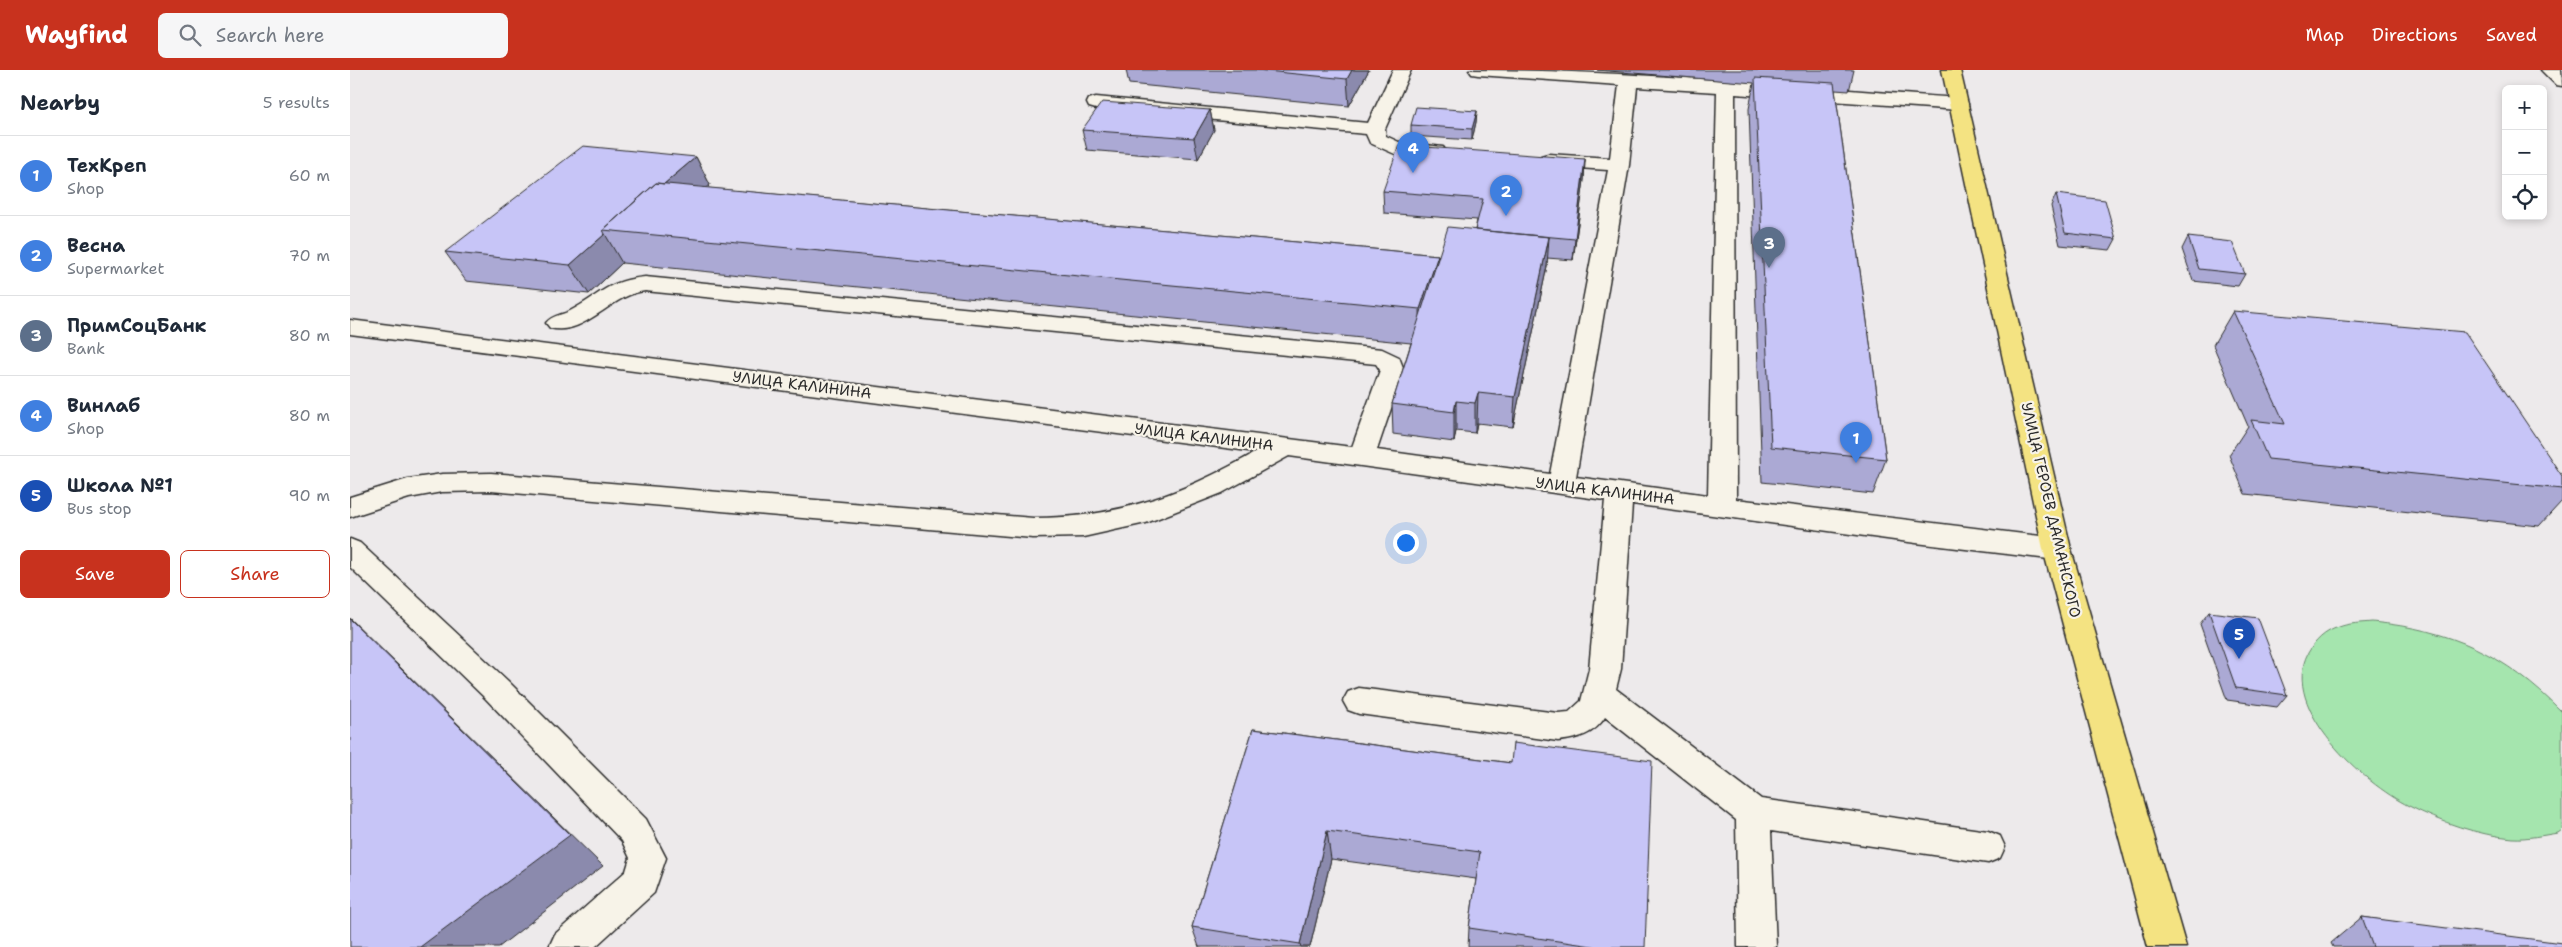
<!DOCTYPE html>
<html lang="en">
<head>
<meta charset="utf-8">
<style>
  body { margin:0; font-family:"Shantell Sans",sans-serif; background:#f6f6f7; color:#1f2937 }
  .controls { position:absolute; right:15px; top:15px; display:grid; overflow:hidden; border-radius:8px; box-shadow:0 2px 8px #0003 }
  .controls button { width:45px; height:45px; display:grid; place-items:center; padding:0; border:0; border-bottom:1px solid #e0e1e3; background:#fff; color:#1f2937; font:25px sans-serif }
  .you { position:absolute; left:1055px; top:472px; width:18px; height:18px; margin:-12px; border:4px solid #fff; border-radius:50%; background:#1a73e8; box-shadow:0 0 0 8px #1a73e833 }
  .badge { display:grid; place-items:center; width:32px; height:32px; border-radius:50%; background:#c8321e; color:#fff; font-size:16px; font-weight:700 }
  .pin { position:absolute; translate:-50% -41px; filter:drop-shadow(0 1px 2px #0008) }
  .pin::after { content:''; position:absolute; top:26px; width:18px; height:15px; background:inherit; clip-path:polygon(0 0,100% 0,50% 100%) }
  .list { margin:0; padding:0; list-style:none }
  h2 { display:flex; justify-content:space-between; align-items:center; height:65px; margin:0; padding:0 20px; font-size:21px }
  h2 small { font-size:16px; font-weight:400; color:#747a83 }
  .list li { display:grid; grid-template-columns:32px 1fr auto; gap:15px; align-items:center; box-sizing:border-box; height:80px; padding:0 20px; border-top:1px solid #e0e1e3 }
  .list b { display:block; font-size:19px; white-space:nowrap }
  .list p { margin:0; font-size:16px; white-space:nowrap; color:#747a83 }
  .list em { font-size:16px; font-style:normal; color:#747a83 }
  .actions { display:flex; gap:10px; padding:15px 20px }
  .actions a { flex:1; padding:11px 0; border:1px solid #c8321e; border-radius:8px; text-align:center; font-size:18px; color:#c8321e }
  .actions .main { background:#c8321e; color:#fff }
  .icon { flex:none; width:28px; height:28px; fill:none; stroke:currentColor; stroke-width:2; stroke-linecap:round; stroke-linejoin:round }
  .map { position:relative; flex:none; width:2212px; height:877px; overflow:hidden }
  header { display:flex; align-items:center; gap:30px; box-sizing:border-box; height:70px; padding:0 25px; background:#c8321e; color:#fff }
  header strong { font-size:24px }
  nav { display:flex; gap:28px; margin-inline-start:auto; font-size:18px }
  .search { width:350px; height:45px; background:#f6f6f7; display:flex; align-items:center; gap:12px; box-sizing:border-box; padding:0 18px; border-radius:8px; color:#747a83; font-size:19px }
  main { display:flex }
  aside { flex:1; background:#fff }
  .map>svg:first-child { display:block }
</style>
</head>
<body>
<header>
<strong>Wayfind</strong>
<div class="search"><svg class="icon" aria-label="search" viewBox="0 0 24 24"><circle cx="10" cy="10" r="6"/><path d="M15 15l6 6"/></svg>Search here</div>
<nav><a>Map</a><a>Directions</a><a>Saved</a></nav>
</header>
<main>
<aside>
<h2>Nearby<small>5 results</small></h2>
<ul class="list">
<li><span class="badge" style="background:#3f7fe0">1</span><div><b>ТехКреп</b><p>Shop</p></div><em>60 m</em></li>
<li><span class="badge" style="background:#3f7fe0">2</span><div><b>Весна</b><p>Supermarket</p></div><em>70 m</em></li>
<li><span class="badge" style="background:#5c6f8a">3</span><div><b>ПримСоцБанк</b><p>Bank</p></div><em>80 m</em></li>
<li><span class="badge" style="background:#3f7fe0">4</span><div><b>Винлаб</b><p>Shop</p></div><em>80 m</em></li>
<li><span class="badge" style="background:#1a4fb4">5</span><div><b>Школа №1</b><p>Bus stop</p></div><em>90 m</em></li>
</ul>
<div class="actions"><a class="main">Save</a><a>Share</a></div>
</aside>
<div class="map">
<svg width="2212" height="877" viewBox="0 0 2212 877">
  <rect width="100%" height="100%" fill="#edeaeb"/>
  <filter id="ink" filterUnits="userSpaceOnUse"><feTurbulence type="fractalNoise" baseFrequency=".02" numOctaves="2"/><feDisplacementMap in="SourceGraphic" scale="10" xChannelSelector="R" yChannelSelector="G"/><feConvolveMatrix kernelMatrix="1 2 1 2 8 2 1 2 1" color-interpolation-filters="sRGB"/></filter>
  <g filter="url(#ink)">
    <!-- green -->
    <path fill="#a5e5ae" stroke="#68886c" d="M 2022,552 C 2102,560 2155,584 2212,642 L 2212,760 L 2208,763 C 2194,765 2177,769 2163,768 C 2127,765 2091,752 2059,736 C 2014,714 1929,638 1958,583 C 1965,571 1975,561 1989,557 C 1999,553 2012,553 2022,552 Z"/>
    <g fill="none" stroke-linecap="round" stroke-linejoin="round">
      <defs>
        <path id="minor" d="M 1043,0 L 1061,0 L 1035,59 L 1036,66 L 1049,72 L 1093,77 L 1096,81 L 1093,85 L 1086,87 L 1045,84 L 1020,73 L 1016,64 L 746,39 L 739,37 L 737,33 L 739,29 L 746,27 L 1018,53 Z
          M 1119,0 C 1282,0 1446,17 1609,28 L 1616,30 L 1618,34 L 1616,38 L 1609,40 L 1385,24 L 1386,429 L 1707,468 L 1717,472 L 1721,479 L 1717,486 L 1707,490 L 1566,473 L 1282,434 L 1271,599 L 1266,619 L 1411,729 L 1638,761 L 1650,766 L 1655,777 L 1650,788 L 1638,793 L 1421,761 L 1426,877 L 1388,877 L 1386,750 L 1255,647 C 1245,664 1227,669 1208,671 L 1009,644 L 998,640 L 993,631 L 998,622 L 1009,618 L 1208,643 L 1219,642 L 1231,631 L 1239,599 L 1255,430 L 939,386 L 872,423 L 796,453 L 733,467 L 683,468 L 141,421 L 92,422 L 59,428 L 0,447 L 0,427 L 58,409 L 92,404 L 141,403 L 683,448 C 769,448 832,424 906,382 L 0,264 L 0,250 L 1002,377 L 1030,300 L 1026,294 L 295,221 C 261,224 235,267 200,258 L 196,253 C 202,245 212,245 220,241 C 251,225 256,211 295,207 L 1032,279 L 1049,287 L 1054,300 L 1027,380 L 1200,404 L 1258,100 L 1198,96 L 1191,94 L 1188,90 L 1191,86 L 1198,84 L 1260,88 L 1269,15 L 1128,5 L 1122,4 ZM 1287,17 L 1367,22 L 1358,425 L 1226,407 L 1279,95 Z
          M 2191,0 L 2211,0 L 2212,16 L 2206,15 Z
          M 0,469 L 10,473 L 158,611 L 296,749 L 316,788 L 304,823 L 245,877 L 199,877 L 205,864 L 276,801 L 280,788 L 272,771 L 136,629 L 0,497 Z"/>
        <path id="major" d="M 1592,0 L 1610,0 L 1721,479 L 1836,877 L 1798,877 L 1693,479 Z"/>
      </defs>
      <!-- minor casing -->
      <use href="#minor" stroke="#2b2b2b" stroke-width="3"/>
      <!-- major casing -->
      <use href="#major" stroke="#2b2b2b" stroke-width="3"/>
      <!-- minor -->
      <use href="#minor" fill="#f7f3e8" fill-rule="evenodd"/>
      <!-- major -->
      <use href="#major" fill="#f4e382" fill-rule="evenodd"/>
    </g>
    <!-- wall -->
    <path fill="#aba9d4" stroke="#2b2b2b" d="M 776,0 L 1019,0 L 999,36 L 779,14 Z
      M 1247,0 L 1504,0 L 1499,21 L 1485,20 L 1536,389 L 1523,424 L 1412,412 L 1399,39 L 1404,13 Z
      M 860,40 L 864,60 L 848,89 L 737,80 L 732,60 Z
      M 1127,41 L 1126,52 L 1122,70 L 1061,66 L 1061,55 Z
      M 346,87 L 360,115 L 357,118 L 1088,185 L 1088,190 L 1125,160 L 1127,150 L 1034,143 L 1033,121 L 1235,89 L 1234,110 L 1223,190 L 1197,188 L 1197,196 L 1163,357 L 1127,353 L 1125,363 L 1106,361 L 1104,372 L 1043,364 L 1042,334 L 1061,273 L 272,193 L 239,224 L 116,211 L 95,182 Z
      M 1706,124 L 1766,169 L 1760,180 L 1710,175 L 1701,136 Z
      M 1838,167 L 1895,204 L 1888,216 L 1843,211 L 1832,179 Z
      M 1883,241 L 2212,406 L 2212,431 L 2189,456 L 1895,424 L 1879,385 L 1898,356 L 1863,275 Z
      M 1859,542 L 1937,625 L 1927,637 L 1877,630 L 1850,554 Z
      M 903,659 L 1161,693 L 1295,877 L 1118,877 L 1119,858 L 1126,809 L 981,789 L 960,877 L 849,877 L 842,857 Z
      M 2012,847 L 2212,877 L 1983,877 L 1981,873 Z"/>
    <!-- shaded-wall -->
    <path fill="#8b8aad" stroke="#2b2b2b" d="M 1002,0 L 1019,0 L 999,36 L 997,9 Z
      M 860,40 L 864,60 L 848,89 L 844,68 Z
      M 1127,41 L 1126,52 L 1122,70 L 1122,59 Z
      M 346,87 L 360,115 L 324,146 L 260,160 Z
      M 1235,89 L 1234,110 L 1223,190 L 1225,169 Z
      M 255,164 L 272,193 L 239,224 L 220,195 Z
      M 1199,167 L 1197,196 L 1163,357 L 1165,327 Z
      M 1088,185 L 1088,220 L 1071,274 L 1070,239 Z
      M 1128,323 L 1127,353 L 1125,363 L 1125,333 Z
      M 1106,331 L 1106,361 L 1104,372 L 1104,342 Z
      M 0,548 L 253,796 L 149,877 L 70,877 Z
      M 977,761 L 981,789 L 960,877 L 951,877 L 950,874 Z"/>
    <!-- building -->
    <path fill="#c7c5f7" stroke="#2b2b2b" d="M 906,0 L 1002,0 L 997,9 Z
      M 1405,8 L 1484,13 L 1536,389 L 1421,377 Z
      M 752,32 L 860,40 L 844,68 L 732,60 Z
      M 1066,37 L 1127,41 L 1122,59 L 1061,55 Z
      M 1049,75 L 1235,89 L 1225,169 L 1125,160 L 1133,129 L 1033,121 Z
      M 233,76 L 346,87 L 314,114 L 306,113 L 253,160 L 255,164 L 220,195 L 95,182 Z
      M 306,113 L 1088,185 L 1070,239 L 253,160 Z
      M 1706,124 L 1755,130 L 1766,169 L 1715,163 Z
      M 1098,157 L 1199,167 L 1165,327 L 1128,323 L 1125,333 L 1106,331 L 1104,342 L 1042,334 Z
      M 1838,167 L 1882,172 L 1895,204 L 1849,199 Z
      M 1883,241 L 2115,262 L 2212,406 L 2212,419 L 1918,389 L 1901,350 L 1935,354 Z
      M 1859,542 L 1908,548 L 1937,625 L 1886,618 Z
      M 0,549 L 220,765 L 70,877 L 0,877 Z
      M 903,659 L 1161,693 L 1163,673 L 1302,691 L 1295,877 L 1249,877 L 1119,858 L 1130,782 L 977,761 L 950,874 L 842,857 Z
      M 2012,847 L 2212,873 L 2212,877 L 2023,877 Z"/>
  </g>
  <g text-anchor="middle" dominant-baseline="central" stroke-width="4.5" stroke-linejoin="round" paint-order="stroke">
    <!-- street labels -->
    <g font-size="15" fill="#2b2b2b" stroke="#f7f3e8">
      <text transform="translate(452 315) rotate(7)">УЛИЦА КАЛИНИНА</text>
      <text transform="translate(854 367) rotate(7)">УЛИЦА КАЛИНИНА</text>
      <text transform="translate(1255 421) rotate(7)">УЛИЦА КАЛИНИНА</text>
      <text transform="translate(1701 440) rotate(77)">УЛИЦА ГЕРОЕВ ДАМАНСКОГО</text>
    </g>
  </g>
</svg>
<div class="controls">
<button>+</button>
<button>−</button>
<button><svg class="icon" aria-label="locate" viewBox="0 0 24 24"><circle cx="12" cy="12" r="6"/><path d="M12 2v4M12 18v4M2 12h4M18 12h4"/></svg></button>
</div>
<div class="you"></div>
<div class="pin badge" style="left:1506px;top:393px;background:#3f7fe0">1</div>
<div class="pin badge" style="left:1156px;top:146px;background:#3f7fe0">2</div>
<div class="pin badge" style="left:1419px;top:198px;background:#5c6f8a">3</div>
<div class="pin badge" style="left:1063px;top:103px;background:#3f7fe0">4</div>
<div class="pin badge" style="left:1889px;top:589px;background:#1a4fb4">5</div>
</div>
</main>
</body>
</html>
